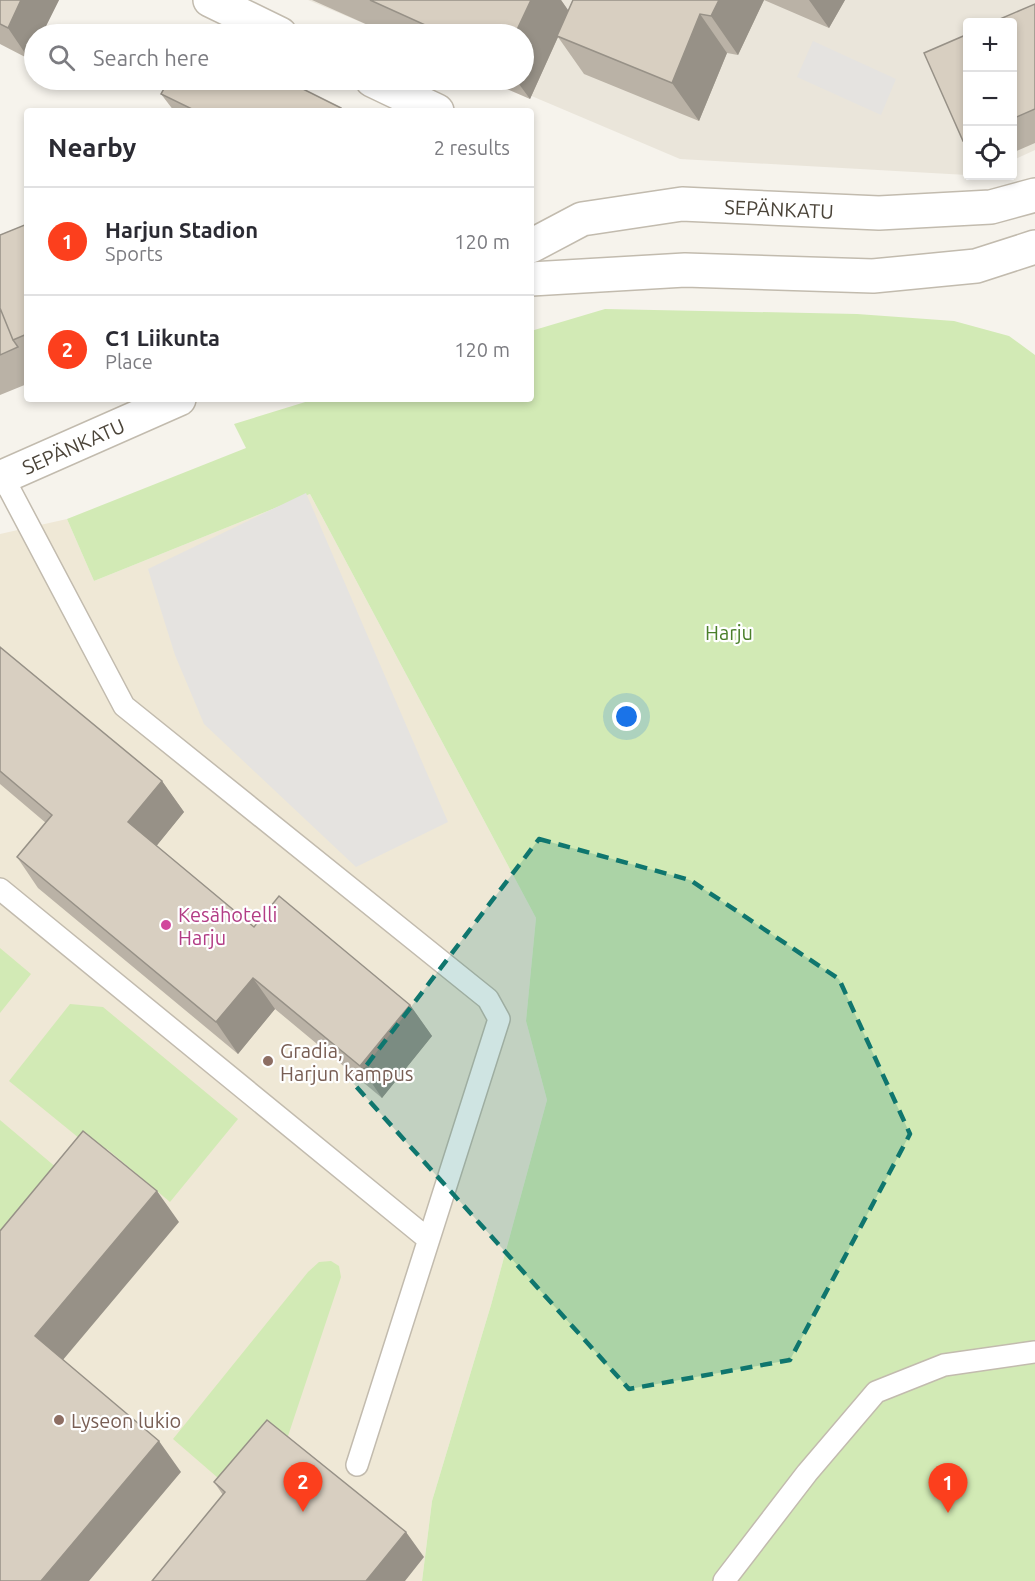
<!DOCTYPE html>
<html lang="en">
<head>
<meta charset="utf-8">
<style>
  body { margin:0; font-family:Ubuntu,sans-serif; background:#f2f2f3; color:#2b2b33 }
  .controls { position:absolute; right:18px; top:18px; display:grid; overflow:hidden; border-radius:6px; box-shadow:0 3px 9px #0003 }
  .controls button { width:54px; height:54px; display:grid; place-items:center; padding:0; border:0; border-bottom:2px solid #e1e1e2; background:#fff; color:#2b2b33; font:30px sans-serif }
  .you { position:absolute; left:627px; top:717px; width:21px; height:21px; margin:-15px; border:4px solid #fff; border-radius:50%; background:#1a73e8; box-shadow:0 0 0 9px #1a73e833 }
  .badge { display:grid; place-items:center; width:39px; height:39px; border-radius:50%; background:#fc3f1d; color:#fff; font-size:20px; font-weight:700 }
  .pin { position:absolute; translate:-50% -50px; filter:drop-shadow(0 2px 3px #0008) }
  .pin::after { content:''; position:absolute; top:32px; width:21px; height:18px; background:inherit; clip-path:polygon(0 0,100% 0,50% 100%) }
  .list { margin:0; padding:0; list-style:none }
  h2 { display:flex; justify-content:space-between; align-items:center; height:78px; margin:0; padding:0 24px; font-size:26px }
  h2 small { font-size:20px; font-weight:400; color:#7c7c81 }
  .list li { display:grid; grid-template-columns:39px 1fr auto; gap:18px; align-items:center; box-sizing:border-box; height:108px; padding:0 24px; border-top:2px solid #e1e1e2 }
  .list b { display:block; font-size:22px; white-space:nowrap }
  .list p { margin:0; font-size:20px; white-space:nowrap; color:#7c7c81 }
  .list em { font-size:20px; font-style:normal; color:#7c7c81 }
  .icon { flex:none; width:33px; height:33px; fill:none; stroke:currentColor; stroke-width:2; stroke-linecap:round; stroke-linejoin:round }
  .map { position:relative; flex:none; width:1035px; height:1581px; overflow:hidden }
  .search { position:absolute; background:#fff; box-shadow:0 3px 9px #0003; left:24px; top:24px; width:510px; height:66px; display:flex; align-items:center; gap:15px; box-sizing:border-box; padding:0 21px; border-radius:33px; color:#7c7c81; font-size:22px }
  .panel { position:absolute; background:#fff; box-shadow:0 3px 9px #0003; left:24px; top:108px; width:510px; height:294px; border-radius:6px }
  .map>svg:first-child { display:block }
</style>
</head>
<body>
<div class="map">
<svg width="1035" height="1581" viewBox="0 0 1035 1581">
  <rect width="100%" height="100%" fill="#f6f3ec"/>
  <!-- residential -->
  <path fill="#eae5da" d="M 308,0 L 1035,0 L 1035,150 L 1013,160 L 1012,22 L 968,22 L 967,175 L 680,159 L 494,80 L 524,80 L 524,34 L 389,34 Z"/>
  <!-- education -->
  <path fill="#efe8d6" d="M 310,494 L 536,918 L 526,1021 L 547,1100 L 491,1305 L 432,1501 L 422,1581 L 0,1581 L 0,534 L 67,519 L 94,581 Z"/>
  <!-- green -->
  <path fill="#d2eab5" d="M 605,309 L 857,314 L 954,321 L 1009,336 L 1035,355 L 1035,1581 L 422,1581 L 432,1501 L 491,1305 L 547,1100 L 526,1021 L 536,918 L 310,494 L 94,581 L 67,519 L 246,448 L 234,424 L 315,399 L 531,399 L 531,331 Z
    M 0,948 L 31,974 L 0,1013 Z
    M 70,1004 L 103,1007 L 238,1119 L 170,1202 L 107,1149 L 101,1156 L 9,1081 Z
    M 0,1120 L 64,1174 L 0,1253 Z
    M 331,1261 L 339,1266 L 341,1277 L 285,1445 L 240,1497 L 173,1439 L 308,1272 L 319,1262 Z"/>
  <!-- parking -->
  <path fill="#e5e3e0" d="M 813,41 L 896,79 L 881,115 L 797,77 Z
    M 306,493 L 448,822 L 356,867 L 204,724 L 175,655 L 148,569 Z"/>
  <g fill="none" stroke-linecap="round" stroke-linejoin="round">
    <defs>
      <path id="service" d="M 3,477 L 124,706 L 488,999 L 499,1019 L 357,1465
        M 0,889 L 428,1239
        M 724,1581 L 807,1473 L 876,1392 L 944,1365 L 1035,1352"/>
      <g id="minor">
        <path d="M 210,0 L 280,34"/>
        <path d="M 372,80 L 437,111"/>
        <path id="s1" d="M 531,246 L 582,219 L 682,204 L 879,213 L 991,207 L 1035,195"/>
        <path d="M 531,279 L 685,270 L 873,276 L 976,266 L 1035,247"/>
        <path id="s2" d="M 0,478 L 179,399"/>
      </g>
    </defs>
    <!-- service casing -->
    <use href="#service" stroke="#c2bbae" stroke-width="24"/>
    <!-- minor casing -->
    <use href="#minor" stroke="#c2bbae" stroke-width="36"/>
    <!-- service -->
    <use href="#service" stroke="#fff" stroke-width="21"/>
    <!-- minor -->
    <use href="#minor" stroke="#fff" stroke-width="33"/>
  </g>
  <!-- wall -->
  <path fill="#bab2a6" d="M 0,0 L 59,0 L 42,34 L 34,34 L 29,59 L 0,44 Z
    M 312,0 L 561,0 L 568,10 L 573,0 L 845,0 L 829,28 L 764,0 L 738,55 L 727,53 L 699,121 L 584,74 L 558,37 L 530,99 L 486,80 L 524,80 L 524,34 L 388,34 Z
    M 1035,4 L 1035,143 L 1012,153 L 1012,22 Z
    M 968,34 L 968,147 L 963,141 Z
    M 161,94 L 341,108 L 343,111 L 174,111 Z
    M 27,224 L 27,384 L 0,395 L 0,235 Z
    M 0,647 L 162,781 L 184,812 L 156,846 L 254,927 L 410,1005 L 432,1036 L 382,1098 L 275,1009 L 238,1054 L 38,888 L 17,857 L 46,823 L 0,784 Z
    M 214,1482 L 424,1557 L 223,1495 Z"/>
  <!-- shaded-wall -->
  <path fill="#979187" d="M 21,0 L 59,0 L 42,34 L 34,34 L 34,49 L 29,59 L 8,28 Z
    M 531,0 L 561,0 L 570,13 L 557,36 L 558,37 L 530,99 L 516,80 L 524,80 L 524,34 L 515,34 Z
    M 719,0 L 764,0 L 738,55 L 711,16 Z
    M 809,0 L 845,0 L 829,28 Z
    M 700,14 L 727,53 L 699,121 L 672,83 Z
    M 162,781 L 184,812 L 150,854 L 128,822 Z
    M 253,978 L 275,1009 L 238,1054 L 216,1022 Z
    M 410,1005 L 432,1036 L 382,1098 L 360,1066 Z
    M 157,1191 L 179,1222 L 57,1367 L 35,1336 Z
    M 159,1441 L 181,1472 L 89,1581 L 41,1581 Z
    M 406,1532 L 424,1557 L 405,1581 L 366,1581 Z"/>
  <!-- building -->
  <path fill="#d8cfc1" stroke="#979187" stroke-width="1.5" d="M 0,0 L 21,0 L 8,28 L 0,24 Z
    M 370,0 L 531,0 L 515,34 L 445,34 Z
    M 573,0 L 719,0 L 711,16 L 700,14 L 672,83 L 557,36 Z
    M 1035,4 L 1035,109 L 1012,119 L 1012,22 L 993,22 Z
    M 968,34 L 968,139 L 963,141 L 924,53 Z
    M 169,80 L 285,80 L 341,108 L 340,111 L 196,111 L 161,94 Z
    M 27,224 L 27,334 L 13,340 L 0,308 L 0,235 Z
    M 0,308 L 13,340 L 18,347 L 0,355 Z
    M 0,647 L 162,781 L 128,822 L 254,927 L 279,896 L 410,1005 L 360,1066 L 253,978 L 216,1022 L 17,857 L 52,815 L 0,771 Z
    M 83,1131 L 157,1191 L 35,1336 L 159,1441 L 41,1581 L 0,1581 L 0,1231 Z
    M 267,1420 L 406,1532 L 366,1581 L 152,1581 L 225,1492 L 214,1482 Z"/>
  <!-- marked area -->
  <path fill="#0f766e" fill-opacity="0.2" stroke="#0f766e" stroke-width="4.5" stroke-dasharray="12 8" stroke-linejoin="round" d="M 539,839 L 690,880 L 839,979 L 910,1134 L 790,1360 L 629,1389 L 353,1083 Z"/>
  <!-- markers -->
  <circle fill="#d1479c" stroke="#fff" stroke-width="2" cx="166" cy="925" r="6"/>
  <g fill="#8d6e63" stroke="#fff" stroke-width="2">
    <circle cx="268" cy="1061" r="6"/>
    <circle cx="59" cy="1420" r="6"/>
  </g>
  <g text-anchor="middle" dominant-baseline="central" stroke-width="4.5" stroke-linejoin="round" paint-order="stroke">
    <!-- street labels -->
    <g font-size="20" fill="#4b4439" stroke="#fff">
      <text stroke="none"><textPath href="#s1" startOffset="256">SEPÄNKATU</textPath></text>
      <text stroke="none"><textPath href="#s2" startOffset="80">SEPÄNKATU</textPath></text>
    </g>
    <!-- park labels -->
    <g font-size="20" fill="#4a7f2a" stroke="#fff">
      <text x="729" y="632">Harju</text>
    </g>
    <!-- hotel labels -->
    <g font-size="20" fill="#b23c85" stroke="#fff" text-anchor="start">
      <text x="178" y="914">Kesähotelli<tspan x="178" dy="23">Harju</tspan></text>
    </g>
    <!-- education labels -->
    <g font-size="20" fill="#785e54" stroke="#fff" text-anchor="start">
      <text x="280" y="1050">Gradia,<tspan x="280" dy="23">Harjun kampus</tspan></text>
      <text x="71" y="1420">Lyseon lukio</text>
    </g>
  </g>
</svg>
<div class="controls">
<button>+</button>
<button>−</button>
<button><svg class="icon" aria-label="locate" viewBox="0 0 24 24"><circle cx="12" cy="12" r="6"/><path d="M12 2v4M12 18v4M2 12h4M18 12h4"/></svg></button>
</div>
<div class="you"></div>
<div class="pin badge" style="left:948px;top:1513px">1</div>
<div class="pin badge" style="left:303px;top:1512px">2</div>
<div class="search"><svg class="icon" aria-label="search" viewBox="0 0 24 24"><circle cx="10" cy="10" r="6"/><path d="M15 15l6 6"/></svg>Search here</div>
<section class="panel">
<h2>Nearby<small>2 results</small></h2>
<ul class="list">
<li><span class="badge">1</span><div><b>Harjun Stadion</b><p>Sports</p></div><em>120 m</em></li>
<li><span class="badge">2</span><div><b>C1 Liikunta</b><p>Place</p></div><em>120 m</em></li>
</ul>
</section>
</div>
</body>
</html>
